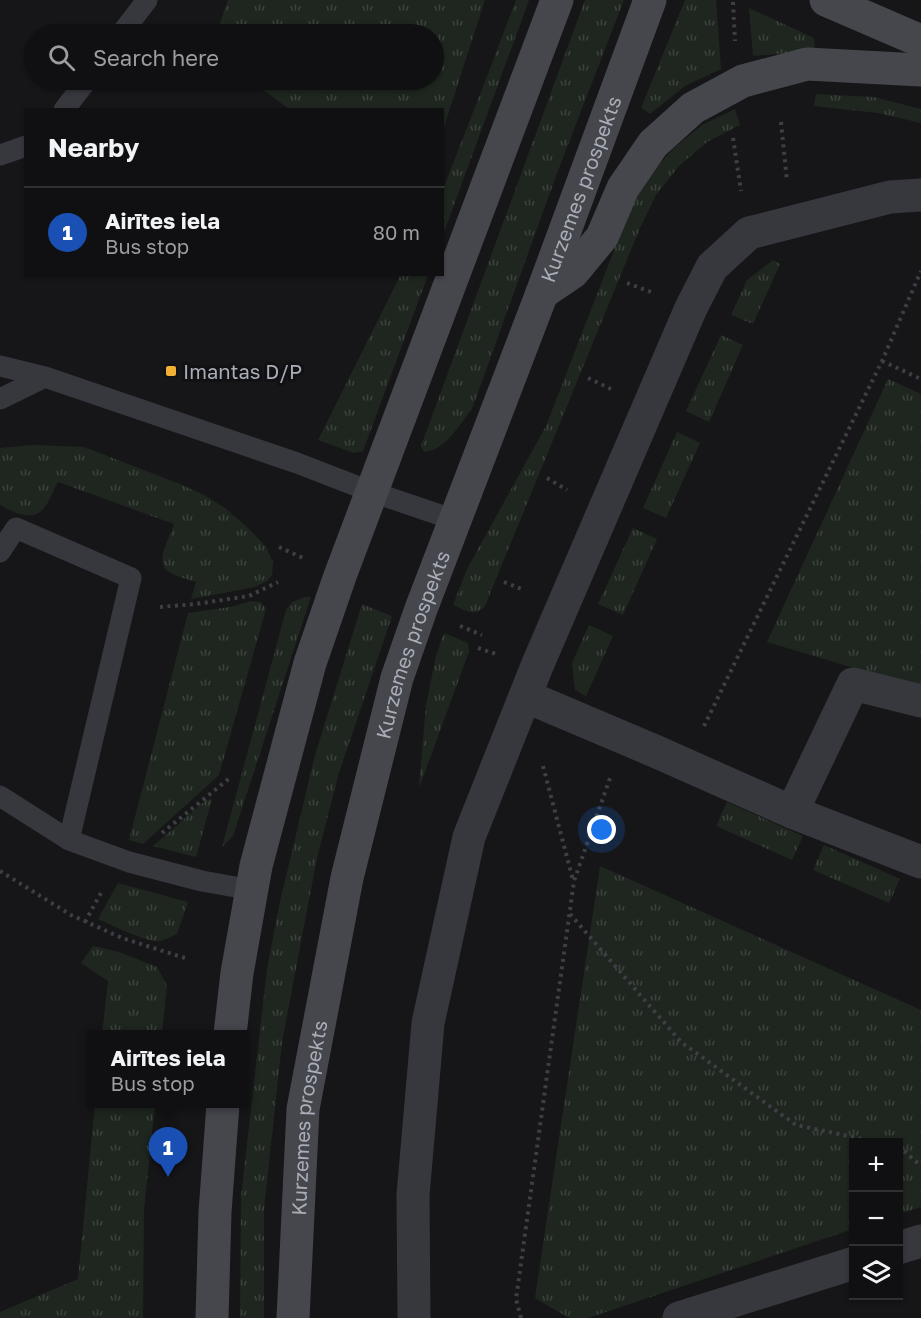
<!DOCTYPE html>
<html lang="en">
<head>
<meta charset="utf-8">
<style>
  body { margin:0; font-family:"Golos Text",sans-serif; background:#1e1e20; color:#f1f3f6 }
  .controls { position:absolute; right:18px; bottom:18px; display:grid; overflow:hidden; border-radius:0px; box-shadow:0 2px 4px #0004 }
  .controls button { width:54px; height:54px; display:grid; place-items:center; padding:0; border:0; border-bottom:2px solid #303032; background:#101012; color:#f1f3f6; font:30px sans-serif }
  .you { position:absolute; left:602px; top:830px; width:21px; height:21px; margin:-15px; border:4px solid #fff; border-radius:50%; background:#1a73e8; box-shadow:0 0 0 9px #1a73e833 }
  .badge { display:grid; place-items:center; width:39px; height:39px; border-radius:50%; background:#f2b134; color:#fff; font-size:20px; font-weight:700 }
  .pin { position:absolute; translate:-50% -50px; filter:drop-shadow(0 2px 3px #0008) }
  .pin::after { content:''; position:absolute; top:32px; width:21px; height:18px; background:inherit; clip-path:polygon(0 0,100% 0,50% 100%) }
  .popup { position:absolute; left:87px; top:1030px; width:162px; height:78px; box-sizing:border-box; display:grid; place-content:center; border-radius:0px; background:#101012; filter:drop-shadow(0 2px 4px #0005); font-size:20px; white-space:nowrap; color:#9c9d9f }
  .popup b { font-size:22px; color:#f1f3f6 }
  .popup::after { content:''; position:absolute; left:50%; top:100%; margin-left:-12px; border:12px solid transparent; border-top-color:#101012 }
  .list { margin:0; padding:0; list-style:none }
  h2 { display:flex; justify-content:space-between; align-items:center; height:78px; margin:0; padding:0 24px; font-size:26px }
  h2 small { font-size:20px; font-weight:400; color:#9c9d9f }
  .list li { display:grid; grid-template-columns:39px 1fr auto; gap:18px; align-items:center; box-sizing:border-box; height:90px; padding:0 24px; border-top:2px solid #303032 }
  .list b { display:block; font-size:22px; white-space:nowrap }
  .list p { margin:0; font-size:20px; white-space:nowrap; color:#9c9d9f }
  .list em { font-size:20px; font-style:normal; color:#9c9d9f }
  .icon { flex:none; width:33px; height:33px; fill:none; stroke:currentColor; stroke-width:2; stroke-linecap:round; stroke-linejoin:round }
  .map { position:relative; flex:none; width:921px; height:1318px; overflow:hidden }
  .search { position:absolute; background:#101012; box-shadow:0 2px 4px #0004; left:24px; top:24px; width:420px; height:66px; display:flex; align-items:center; gap:15px; box-sizing:border-box; padding:0 21px; border-radius:33px; color:#9c9d9f; font-size:22px }
  .panel { position:absolute; background:#101012; box-shadow:0 2px 4px #0004; left:24px; top:108px; width:420px; height:168px; border-radius:0px }
  .map>svg:first-child { display:block }
</style>
</head>
<body>
<div class="map">
<svg width="921" height="1318" viewBox="0 0 921 1318">
  <defs>
    <pattern id="grass-tufts" width="24" height="20" patternUnits="userSpaceOnUse" patternTransform="scale(1.5)"><rect width="24" height="20" fill="#1e261f"/><path d="M3 7l-1-3M5 7V3M7 7l1-3M15 17l-1-3M17 17v-4M19 17l1-3" fill="none" stroke="#3c433d"/></pattern>
  </defs>
  <rect width="100%" height="100%" fill="#161618"/>
  <!-- grass -->
  <path fill="url(#grass-tufts)" d="M 228,0 L 485,0 L 443,130 L 442,110 L 289,109 L 250,80 L 434,80 L 434,34 L 216,34 Z
    M 516,0 L 529,0 L 443,235 L 443,189 L 483,87 Z
    M 585,0 L 624,0 L 556,176 L 472,409 C 459,425 446,450 424,452 L 421,446 Z
    M 685,0 L 716,0 L 721,69 L 685,86 L 650,114 L 641,108 Z
    M 749,8 L 814,38 L 815,51 L 753,56 Z
    M 816,94 L 874,97 L 921,109 L 921,123 L 878,113 L 814,106 Z
    M 735,109 L 740,125 L 707,142 L 679,166 L 656,195 L 640,228 L 485,606 C 475,618 465,610 453,605 L 467,569 L 546,426 L 630,209 L 648,177 L 673,149 L 702,125 Z
    M 773,260 L 780,264 L 753,324 L 731,315 L 747,280 Z
    M 401,274 L 428,275 L 363,451 L 354,453 L 318,440 Z
    M 721,335 L 743,345 L 709,422 L 686,411 Z
    M 888,379 L 921,394 L 921,688 L 767,642 Z
    M 677,432 L 700,443 L 666,518 L 643,508 Z
    M 33,445 L 84,447 L 180,484 L 204,495 L 225,508 L 248,528 L 266,547 L 273,562 L 272,575 L 267,581 L 255,587 L 191,599 L 196,582 C 187,579 177,577 169,572 C 153,561 171,537 174,524 L 58,482 C 53,490 50,501 44,508 C 32,523 14,512 0,505 L 0,448 Z
    M 633,528 L 657,539 L 623,615 L 598,604 Z
    M 305,597 L 311,597 L 233,836 L 222,847 L 286,610 L 292,602 Z
    M 251,601 L 261,602 L 266,609 L 219,775 L 143,844 L 129,840 L 188,613 L 230,607 Z
    M 362,604 L 392,616 L 338,776 L 317,858 L 282,1042 L 264,1210 L 264,1318 L 240,1318 L 241,1197 L 267,969 L 279,906 L 315,755 Z
    M 589,625 L 613,636 L 586,696 L 575,690 L 572,663 Z
    M 444,633 L 468,643 L 469,652 L 419,788 L 426,705 L 436,656 Z
    M 212,799 L 196,857 L 153,846 L 206,800 Z
    M 727,802 L 803,836 L 792,860 L 716,826 Z
    M 824,845 L 900,879 L 889,903 L 813,870 Z
    M 600,866 L 921,1010 L 921,1207 L 899,1214 L 898,1142 L 854,1142 L 853,1229 L 588,1318 L 569,1318 L 535,1298 Z
    M 118,883 L 188,902 L 177,934 C 171,937 165,940 159,941 C 144,942 112,925 98,919 Z
    M 93,946 L 119,952 L 157,967 L 167,986 L 162,1034 L 102,1034 L 108,981 L 81,963 Z
    M 95,1104 L 155,1104 L 144,1211 L 143,1318 L 0,1318 L 0,1312 L 78,1279 Z"/>
  <g fill="none" stroke-linecap="round" stroke-linejoin="round">
    <!-- path -->
    <path stroke="#3d3f44" stroke-width="4" stroke-dasharray="3 4.5" stroke-linecap="butt" d="M 733,2 L 735,41
      M 781,122 L 787,181
      M 733,138 L 741,191
      M 627,283 L 651,292
      M 882,361 L 921,379
      M 588,378 L 611,389
      M 547,478 L 567,490
      M 279,547 L 303,558
      M 504,582 L 524,590
      M 160,607 L 196,604 L 249,596 L 278,582
      M 460,626 L 482,635
      M 478,648 L 496,654
      M 704,726 L 882,361 L 921,271
      M 543,766 L 573,880
      M 162,833 L 231,777
      M 0,871 L 71,915 L 122,938 L 188,959
      M 570,914 L 681,1042 L 796,1125 L 876,1142
      M 85,922 L 102,891
      M 898,1147 L 901,1148 L 921,1166
      M 521,1318 L 516,1299 L 574,881 L 610,778"/>
    <!-- lane -->
    <path stroke="#37383d" stroke-width="21" d="M 121,34 L 147,0
      M 64,110 L 87,80
      M 0,155 L 26,146
      M 0,366 L 45,377 L 297,463 L 372,492 L 455,520
      M 0,399 L 45,377
      M 0,552 L 16,528 L 131,578 L 69,840
      M 0,796 L 69,840 L 129,862 L 202,881 L 252,890"/>
    <!-- street -->
    <path stroke="#37383d" stroke-width="33" d="M 525,696 L 657,752 L 792,812 L 921,862
      M 792,812 L 853,684 L 921,701
      M 898,1248 L 921,1241
      M 414,1318 L 413,1195 L 428,1023 L 469,837 L 537,666 L 691,308 L 712,267 L 749,233 L 890,197 L 921,195
      M 679,1318 L 854,1263"/>
    <!-- secondary -->
    <g stroke="#45474d" stroke-width="33">
      <path d="M 826,0 L 921,41"/>
      <path d="M 542,293 L 573,272 L 602,237 L 623,188 L 653,144 L 693,108 L 743,81 L 807,64 L 921,70"/>
      <path d="M 230,1034 L 237,973 L 256,866 L 310,663 L 340,576 L 557,0"/>
      <path d="M 212,1318 L 215,1212 L 223,1104"/>
      <path id="s1" d="M 293,1318 L 303,1109 L 347,878 L 397,678 L 421,609 L 542,293 L 650,0"/>
    </g>
  </g>
  <!-- markers -->
  <rect fill="#f2b134" stroke="#111113" stroke-width="2" x="165" y="365" width="12" height="12" rx="3"/>
  <g text-anchor="middle" dominant-baseline="central" stroke-width="6" stroke-linejoin="round" paint-order="stroke">
    <!-- street labels -->
    <g font-size="20" fill="#a8adb8" stroke="#111113">
      <text stroke="none"><textPath href="#s1" startOffset="1173">Kurzemes prospekts</textPath></text>
      <text stroke="none"><textPath href="#s1" startOffset="687">Kurzemes prospekts</textPath></text>
      <text stroke="none"><textPath href="#s1" startOffset="201">Kurzemes prospekts</textPath></text>
    </g>
    <!-- poi labels -->
    <g font-size="20" fill="#a8adb8" stroke="#111113" text-anchor="start">
      <text x="183" y="371">Imantas D/P</text>
    </g>
  </g>
</svg>
<div class="controls">
<button>+</button>
<button>−</button>
<button><svg class="icon" aria-label="layers" viewBox="0 0 24 24"><path d="M12 4l9 5-9 5-9-5zM3 14l9 5 9-5"/></svg></button>
</div>
<div class="you"></div>
<div class="pin badge" style="left:168px;top:1177px;background:#1a4fb4">1</div>
<div class="popup"><b>Airītes iela</b>Bus stop</div>
<div class="search"><svg class="icon" aria-label="search" viewBox="0 0 24 24"><circle cx="10" cy="10" r="6"/><path d="M15 15l6 6"/></svg>Search here</div>
<section class="panel">
<h2>Nearby<small></small></h2>
<ul class="list">
<li><span class="badge" style="background:#1a4fb4">1</span><div><b>Airītes iela</b><p>Bus stop</p></div><em>80 m</em></li>
</ul>
</section>
</div>
</body>
</html>
